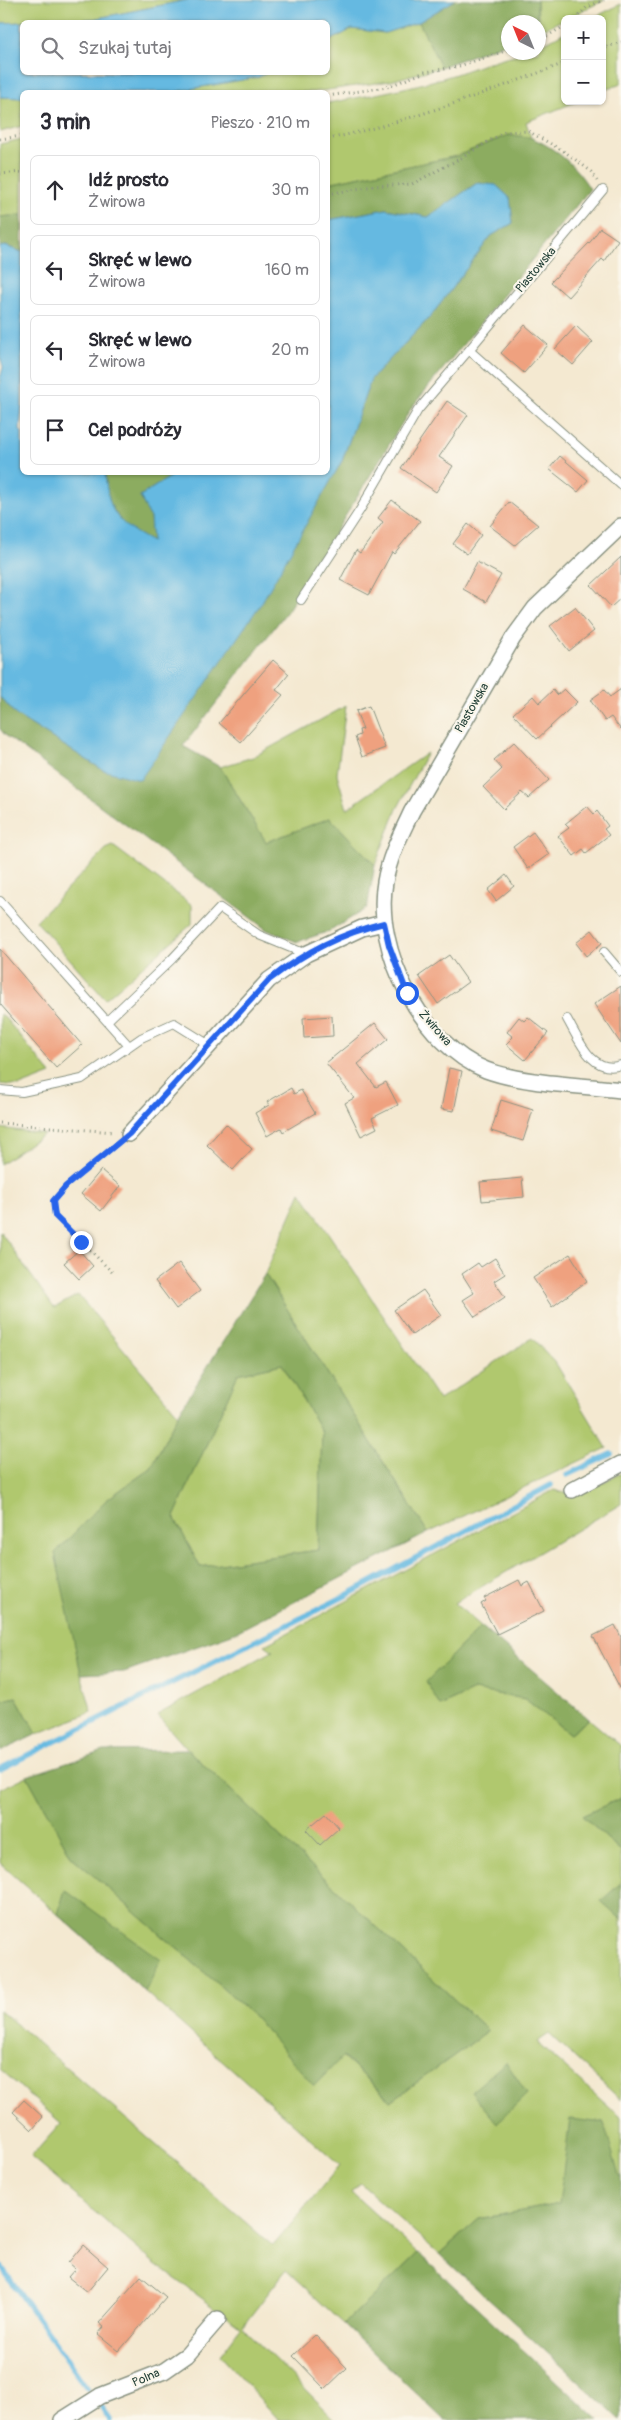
<!DOCTYPE html>
<html lang="pl">
<head>
<meta charset="utf-8">
<style>
  body { margin:0; font-family:Pangolin,sans-serif; background:#f2f2f3; color:#2b2b33 }
  .controls { position:absolute; right:15px; top:15px; display:grid; overflow:hidden; border-radius:8px; box-shadow:0 1px 4px #0004 }
  .controls button { width:45px; height:45px; display:grid; place-items:center; padding:0; border:0; border-bottom:1px solid #e1e1e2; background:#fff; color:#2b2b33; font:25px sans-serif }
  .compass { position:absolute; left:501px; top:15px; width:45px; height:45px; border-radius:50%; background:#fff; box-shadow:0 1px 4px #0004; rotate:317deg }
  .stop { position:absolute; width:15px; height:15px; margin:-11px; border:4px solid #2563eb; border-radius:50%; background:#fff }
  .stop.end { background:#2563eb; border-color:#fff; box-shadow:0 1px 5px #0008 }
  .list { margin:0; padding:0; list-style:none }
  h2 { display:flex; justify-content:space-between; align-items:center; height:65px; margin:0; padding:0 20px; font-size:21px }
  h2 small { font-size:16px; font-weight:400; color:#7c7c81 }
  .list li { display:grid; grid-template-columns:32px 1fr auto; gap:15px; align-items:center; box-sizing:border-box; height:70px; margin:0 10px 10px; padding:0 10px; border:1px solid #e1e1e2; border-radius:8px }
  .list b { display:block; font-size:19px; white-space:nowrap }
  .list p { margin:0; font-size:16px; white-space:nowrap; color:#7c7c81 }
  .list em { font-size:16px; font-style:normal; color:#7c7c81 }
  .icon { flex:none; width:28px; height:28px; fill:none; stroke:currentColor; stroke-width:2; stroke-linecap:round; stroke-linejoin:round }
  .map { position:relative; flex:none; width:621px; height:2420px; overflow:hidden }
  .search { position:absolute; background:#fff; box-shadow:0 1px 4px #0004; left:20px; top:20px; width:310px; height:55px; display:flex; align-items:center; gap:12px; box-sizing:border-box; padding:0 18px; border-radius:8px; color:#7c7c81; font-size:19px }
  .panel { position:absolute; background:#fff; box-shadow:0 1px 4px #0004; left:20px; top:90px; width:310px; height:385px; border-radius:8px }
  .map>svg:first-child { display:block }
</style>
</head>
<body>
<div class="map">
<svg width="621" height="2420" viewBox="0 0 621 2420">
  <rect width="100%" height="100%" fill="#fbf7ec"/>
  <filter id="ink" filterUnits="userSpaceOnUse"><feTurbulence type="fractalNoise" baseFrequency=".02" numOctaves="2"/><feDisplacementMap in="SourceGraphic" scale="10" xChannelSelector="R" yChannelSelector="G"/><feConvolveMatrix kernelMatrix="1 2 1 2 8 2 1 2 1" color-interpolation-filters="sRGB"/></filter>
  <filter id="wash" filterUnits="userSpaceOnUse"><feTurbulence type="fractalNoise" baseFrequency=".0096" numOctaves="4" result="noise"/><feDisplacementMap in="SourceGraphic" scale="20" xChannelSelector="R" yChannelSelector="G"/><feGaussianBlur stdDeviation="1.12" result="paint"/><feColorMatrix in="noise" values="0 0 0 0 0 0 0 0 0 0 0 0 0 0 0 0 0 1.4 0 .05"/><feComposite in="paint" operator="in"/></filter>
  <g filter="url(#wash)">
    <rect width="100%" height="100%" fill="#f4e9d1"/>
    <!-- green -->
    <path fill="#b0c86e" stroke="#688251" d="M 0,0 L 187,0 L 93,19 L 0,23 Z
      M 537,0 L 605,0 L 539,31 Z
      M 621,4 L 621,84 L 602,91 L 602,19 L 591,19 Z
      M 419,22 L 441,67 L 390,81 L 314,92 L 173,92 L 259,77 L 267,73 L 328,72 L 328,42 L 352,29 L 385,33 Z
      M 565,32 L 565,101 L 578,101 L 526,122 L 531,138 L 508,135 L 457,156 L 328,183 L 328,103 C 367,96 405,89 443,78 C 475,69 505,53 538,52 L 539,46 Z
      M 0,97 L 22,98 L 22,126 L 0,132 Z
      M 22,139 L 22,215 L 0,217 L 0,144 Z
      M 346,706 L 337,774 L 347,809 L 427,753 L 397,809 L 375,865 L 330,818 L 266,842 L 220,767 L 253,757 Z
      M 113,846 L 192,905 L 192,924 L 105,999 L 36,921 L 106,849 Z
      M 0,1014 L 6,1019 L 51,1074 L 20,1086 L 0,1084 Z
      M 0,1128 L 44,1134 L 0,1164 Z
      M 301,1192 L 439,1400 L 532,1338 L 555,1362 L 607,1448 L 428,1533 L 265,1274 Z
      M 0,1231 L 54,1308 L 78,1295 L 178,1414 L 151,1468 L 105,1501 L 81,1674 L 92,1712 L 37,1734 L 16,1697 L 0,1701 Z
      M 282,1364 L 322,1432 L 318,1550 L 200,1567 L 174,1517 L 238,1374 Z
      M 621,1473 L 621,1504 L 454,1603 L 481,1626 L 427,1682 L 440,1706 L 474,1690 L 525,1699 L 570,1734 L 589,1719 L 621,1746 L 621,1798 L 582,1816 L 621,1851 L 621,1883 L 602,1901 L 621,1919 L 621,2100 L 549,2034 L 537,2042 L 621,2118 L 621,2176 L 560,2204 L 479,2219 L 439,2254 L 360,2183 L 352,2193 L 418,2253 L 344,2324 L 286,2270 L 242,2327 L 336,2420 L 279,2420 L 220,2355 L 241,2327 L 154,2263 L 31,2157 L 61,2123 L 0,2069 L 0,2010 L 273,2246 L 340,2165 L 0,1863 L 0,1789 L 27,1776 L 71,1856 L 252,2014 L 314,2085 L 342,2056 L 391,2101 L 488,2031 L 188,1750 L 157,1715 L 273,1651 L 265,1645 L 554,1490 C 579,1499 599,1483 621,1473 Z"/>
    <!-- forest -->
    <path fill="#8cac61" stroke="#56744a" fill-rule="evenodd" d="M 455,0 L 537,0 L 537,22 L 508,22 L 508,42 L 441,67 L 419,22 Z
      M 508,135 C 515,136 525,136 532,138 C 556,148 577,167 590,189 L 412,407 L 288,610 L 183,746 L 220,767 L 266,842 L 330,818 L 375,865 L 367,908 L 330,931 L 297,942 L 267,930 L 5,735 L 0,729 L 0,697 L 16,715 L 103,770 L 140,779 L 342,461 L 371,379 L 431,316 L 491,236 L 513,223 L 510,198 L 496,185 L 477,183 L 428,217 L 386,209 L 328,220 L 328,183 L 457,156 Z
      M 22,215 L 22,252 L 6,246 L 0,247 L 0,217 Z
      M 105,473 L 176,473 L 140,496 L 150,517 L 153,543 L 124,526 L 108,501 Z
      M 265,1274 L 428,1533 L 232,1634 L 124,1672 L 81,1674 L 55,1553 L 105,1501 L 151,1468 L 178,1414 ZM 282,1364 L 322,1432 L 318,1550 L 200,1567 L 174,1517 L 238,1374 Z
      M 481,1626 L 589,1719 L 570,1734 L 525,1699 L 474,1690 L 440,1706 L 426,1682 Z
      M 16,1697 L 37,1734 L 0,1752 L 0,1701 Z
      M 188,1750 L 488,2031 L 391,2101 L 343,2056 L 314,2086 L 252,2014 L 71,1856 L 27,1776 L 104,1751 Z
      M 621,1798 L 621,1851 L 582,1816 Z
      M 621,1883 L 621,1919 L 601,1901 Z
      M 65,1890 L 161,1960 L 145,1992 L 58,1914 Z
      M 506,2062 L 527,2094 L 497,2123 L 471,2092 Z
      M 570,2119 L 604,2123 L 619,2176 L 621,2176 L 621,2420 L 439,2254 L 479,2219 L 559,2204 Z
      M 418,2253 L 599,2420 L 444,2420 L 344,2324 Z"/>
    <!-- water -->
    <path fill="#65b9e1" stroke="#427b8a" d="M 187,0 L 455,0 L 419,22 L 385,33 L 352,29 L 328,42 L 328,22 L 22,22 L 22,72 L 267,73 L 259,77 L 173,92 L 22,92 L 22,98 L 0,97 L 0,23 L 93,19 Z
      M 477,183 L 496,185 L 510,198 L 513,223 L 491,236 L 431,316 L 371,379 L 342,461 L 262,602 L 140,780 L 103,770 L 16,715 L 0,697 L 0,379 L 3,367 L 0,357 L 0,247 L 5,246 L 22,252 L 22,405 L 20,430 L 22,432 L 22,472 L 105,473 C 109,514 116,522 152,542 L 150,518 L 140,496 L 176,473 L 328,472 L 328,220 L 386,209 L 428,217 Z"/>
    <g fill="none" stroke-linecap="round" stroke-linejoin="round">
      <!-- stream -->
      <path stroke="#65b9e1" stroke-width="5.5" d="M 567,1475 L 611,1454
        M 0,1769 L 347,1595 L 551,1485
        M 0,2265 L 87,2388
        M 101,2406 L 110,2420"/>
    </g>
    <g id="blocks">
      <!-- building -->
      <path fill="#efa17f" d="M 600,228 L 618,240 L 604,261 L 602,259 L 568,297 L 551,282 L 591,241 Z
        M 525,325 L 548,345 L 524,373 L 501,353 Z
        M 576,326 L 593,342 L 573,365 L 555,349 Z
        M 447,401 L 468,415 L 439,457 L 453,466 L 436,492 L 401,468 Z
        M 560,456 L 588,480 L 578,492 L 549,469 Z
        M 392,500 L 420,521 L 394,554 L 392,552 L 369,595 L 340,580 L 356,550 L 360,553 L 383,522 L 378,518 Z
        M 509,502 L 538,525 L 515,545 L 490,526 Z
        M 468,524 L 481,535 L 467,554 L 453,544 Z
        M 621,557 L 621,598 L 611,607 L 591,585 Z
        M 477,562 L 501,575 L 486,602 L 463,589 Z
        M 575,607 L 594,631 L 569,651 L 550,626 Z
        M 273,660 L 289,674 L 276,690 L 283,695 L 241,742 L 219,723 Z
        M 564,689 L 577,702 L 537,739 L 513,714 L 533,696 L 539,703 L 553,690 L 557,695 Z
        M 621,689 L 621,730 L 611,717 L 605,721 L 590,700 L 604,690 L 610,697 Z
        M 369,706 L 385,748 L 362,757 L 355,737 L 360,735 L 359,730 L 363,729 L 356,711 Z
        M 514,742 L 549,780 L 529,798 L 522,792 L 504,809 L 483,787 L 502,769 L 494,760 Z
        M 587,806 L 594,814 L 597,811 L 608,826 L 604,829 L 609,835 L 586,853 L 583,849 L 574,856 L 558,836 L 569,828 L 565,824 Z
        M 533,832 L 549,854 L 528,869 L 513,847 Z
        M 506,875 L 514,886 L 496,901 L 488,890 Z
        M 592,930 L 602,943 L 586,956 L 576,943 Z
        M 0,949 L 82,1045 L 56,1068 L 0,1004 Z
        M 449,955 L 468,982 L 438,1004 L 419,976 Z
        M 621,986 L 621,1044 L 594,1004 Z
        M 332,1016 L 333,1036 L 304,1038 L 303,1018 Z
        M 519,1017 L 524,1021 L 528,1017 L 548,1033 L 525,1060 L 506,1044 L 513,1037 L 507,1032 Z
        M 375,1023 L 388,1039 L 358,1064 L 376,1087 L 386,1082 L 398,1105 L 372,1118 L 377,1128 L 361,1136 L 345,1103 L 354,1098 L 326,1063 Z
        M 449,1068 L 462,1071 L 454,1111 L 441,1109 Z
        M 291,1088 L 294,1094 L 301,1090 L 315,1113 L 283,1132 L 281,1128 L 267,1136 L 255,1113 L 269,1105 L 267,1102 Z
        M 501,1100 L 533,1110 L 523,1141 L 491,1131 Z
        M 226,1124 L 252,1149 L 233,1170 L 207,1145 Z
        M 101,1170 L 120,1186 L 101,1211 L 81,1194 Z
        M 522,1178 L 524,1197 L 482,1201 L 480,1182 Z
        M 79,1250 L 93,1266 L 79,1279 L 64,1263 Z
        M 570,1254 L 587,1281 L 552,1307 L 533,1278 Z
        M 495,1258 L 505,1274 L 494,1281 L 505,1297 L 475,1317 L 463,1300 L 474,1293 L 462,1274 L 478,1263 L 481,1267 Z
        M 179,1263 L 200,1291 L 176,1309 L 155,1281 Z
        M 423,1290 L 441,1315 L 412,1335 L 394,1310 Z
        M 519,1580 L 522,1586 L 529,1582 L 544,1611 L 497,1634 L 481,1604 L 486,1601 L 484,1598 Z
        M 615,1625 L 621,1637 L 621,1690 L 593,1636 Z
        M 326,1813 L 339,1828 L 320,1845 L 306,1830 Z
        M 24,2100 L 43,2117 L 32,2130 L 13,2112 Z
        M 83,2245 L 108,2267 L 87,2292 L 68,2277 L 75,2269 L 68,2263 Z
        M 141,2276 L 166,2297 L 119,2351 L 98,2334 L 104,2327 L 99,2323 Z
        M 315,2335 L 347,2368 L 325,2389 L 293,2356 Z"/>
    </g>
  </g>
  <g filter="url(#ink)">
    <use href="#blocks" fill-opacity="0" stroke="#8a9382" stroke-width="1"/>
    <g fill="none" stroke-linecap="round" stroke-linejoin="round">
      <defs>
        <path id="service" d="M 469,350 L 603,190
          M 301,600 L 360,510 L 418,410 L 469,350 L 621,485
          M 0,901 L 129,1046
          M 604,952 L 621,972
          M 567,1019 C 579,1040 592,1075 621,1065
          M 107,1021 L 172,959 L 220,908 L 259,935 L 306,954
          M 0,1090 L 22,1092 L 82,1079 L 141,1038 L 174,1023 L 211,1046"/>
        <path id="minor" d="M 621,526 L 535,608 L 513,638 L 412,811 C 401,834 389,857 385,882 C 373,949 422,1045 486,1070 C 524,1084 580,1085 621,1090
          M 129,1134 L 269,980 L 306,954 L 362,928 L 384,923
          M 572,1490 L 621,1464
          M 62,2420 L 100,2396 L 164,2371 L 187,2355 L 218,2319"/>
      </defs>
      <!-- service casing -->
      <use href="#service" stroke="#8a9382" stroke-width="10"/>
      <!-- minor casing -->
      <use href="#minor" stroke="#8a9382" stroke-width="18"/>
      <!-- path -->
      <path stroke="#8a9382" stroke-width="3" stroke-dasharray="1 4" stroke-linecap="butt" d="M 575,19 L 587,7 L 604,0
        M 538,41 L 565,26
        M 602,49 L 621,42
        M 328,96 L 387,87 L 425,72 L 456,67 L 508,50
        M 0,139 L 22,136
        M 328,139 C 409,122 487,92 565,63
        M 0,174 L 22,172
        M 328,194 L 373,186 L 412,184 L 463,157 L 504,132 L 528,131 L 565,152 L 592,172 L 597,181
        M 0,1123 L 114,1132
        M 112,1272 L 55,1216 L 53,1201 L 66,1186 L 117,1144"/>
      <!-- service -->
      <use href="#service" stroke="#fff" stroke-width="8"/>
      <!-- minor -->
      <use href="#minor" stroke="#fff" stroke-width="15"/>
    </g>
  </g>
  <g fill="none" stroke-linecap="round" stroke-linejoin="round" filter="url(#ink)">
    <!-- route -->
    <path stroke="#2563eb" stroke-width="6" d="M 81,1242 L 55,1216 L 53,1201 L 66,1186 L 129,1134 L 269,980 C 303,953 342,933 384,923 L 389,945 L 407,993"/>
  </g>
  <g text-anchor="middle" dominant-baseline="central" stroke-width="4.5" stroke-linejoin="round" paint-order="stroke">
    <!-- street labels -->
    <g font-size="12" fill="#1f3d34" stroke="#fbf7ec">
      <text transform="translate(536 270) rotate(-50)">Piastowska</text>
      <text transform="translate(472 708) rotate(-60)">Piastowska</text>
      <text transform="translate(435 1028) rotate(49)">Żwirowa</text>
      <text transform="translate(146 2378) rotate(-23)">Polna</text>
    </g>
  </g>
</svg>
<div class="controls">
<button>+</button>
<button>−</button>
</div>
<svg class="compass" viewBox="-18 -18 36 36"><path d="M0-13l5 13h-10z" fill="#e53935"/><path d="M0 13l5-13h-10z" fill="#7c7c81"/></svg>
<div class="stop" style="left:407px;top:993px"></div>
<div class="stop end" style="left:81px;top:1242px"></div>
<div class="search"><svg class="icon" aria-label="search" viewBox="0 0 24 24"><circle cx="10" cy="10" r="6"/><path d="M15 15l6 6"/></svg>Szukaj tutaj</div>
<section class="panel">
<h2>3 min<small>Pieszo · 210 m</small></h2>
<ul class="list">
<li><svg class="icon" aria-label="ahead" viewBox="0 0 24 24"><path d="M12 20V5M6 11l6-6 6 6"/></svg><div><b>Idź prosto</b><p>Żwirowa</p></div><em>30 m</em></li>
<li><svg class="icon" aria-label="left" viewBox="0 0 24 24"><path d="M17 20v-9H6M10 6l-5 5 5 5"/></svg><div><b>Skręć w lewo</b><p>Żwirowa</p></div><em>160 m</em></li>
<li><svg class="icon" aria-label="left" viewBox="0 0 24 24"><path d="M17 20v-9H6M10 6l-5 5 5 5"/></svg><div><b>Skręć w lewo</b><p>Żwirowa</p></div><em>20 m</em></li>
<li><svg class="icon" aria-label="arrive" viewBox="0 0 24 24"><path d="M6 21V4h12l-3 4 3 4H6"/></svg><div><b>Cel podróży</b></div></li>
</ul>
</section>
</div>
</body>
</html>
